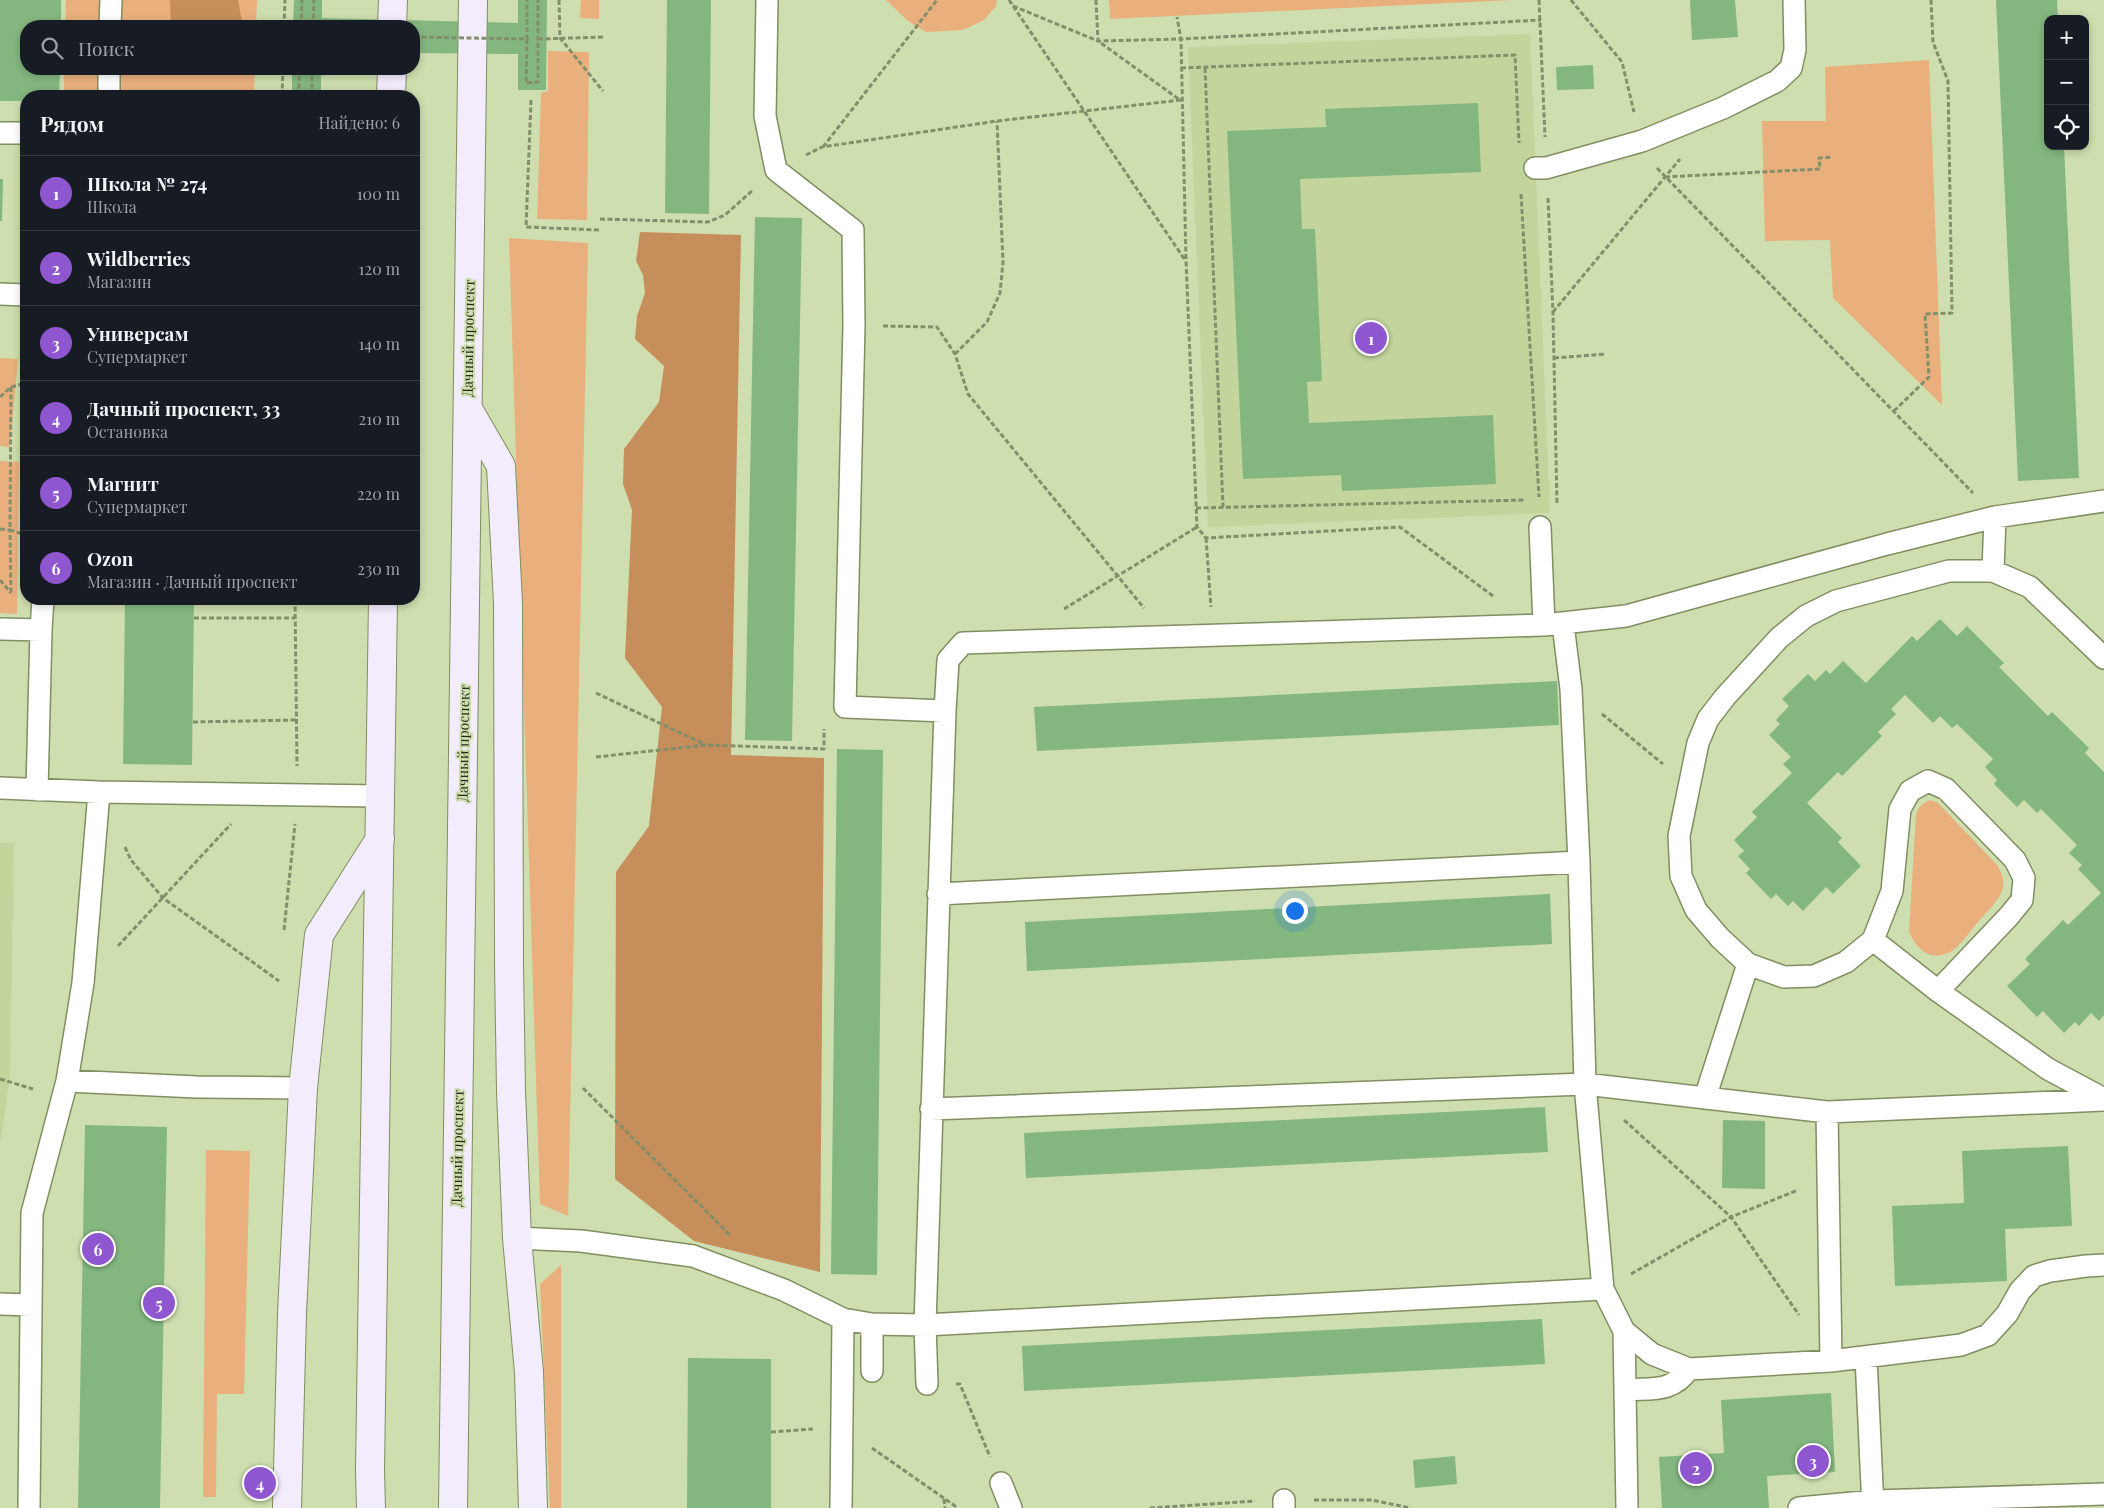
<!DOCTYPE html>
<html lang="ru">
<head>
<meta charset="utf-8">
<style>
  body { margin:0; font-family:"Playfair Display",serif; background:#20242c; color:#f1f3f6 }
  .controls { position:absolute; right:15px; top:15px; display:grid; overflow:hidden; border-radius:10px; box-shadow:0 2px 8px #0003 }
  .controls button { width:45px; height:45px; display:grid; place-items:center; padding:0; border:0; border-bottom:1px solid #363941; background:#171b24; color:#f1f3f6; font:25px sans-serif }
  .you { position:absolute; left:1294px; top:910px; width:18px; height:18px; margin:-12px; border:4px solid #fff; border-radius:50%; background:#1a73e8; box-shadow:0 0 0 8px #1a73e833 }
  .badge { display:grid; place-items:center; width:32px; height:32px; border-radius:50%; background:#8f57cf; color:#fff; font-size:16px; font-weight:700 }
  .pin { position:absolute; translate:-50% -50%; border:2px solid #fff; box-shadow:0 1px 5px #0006 }
  .list { margin:0; padding:0; list-style:none }
  h2 { display:flex; justify-content:space-between; align-items:center; height:65px; margin:0; padding:0 20px; font-size:21px }
  h2 small { font-size:16px; font-weight:400; color:#9ea1a6 }
  .list li { display:grid; grid-template-columns:32px 1fr auto; gap:15px; align-items:center; box-sizing:border-box; height:75px; padding:0 20px; border-top:1px solid #363941 }
  .list b { display:block; font-size:19px; white-space:nowrap }
  .list p { margin:0; font-size:16px; white-space:nowrap; color:#9ea1a6 }
  .list em { font-size:16px; font-style:normal; color:#9ea1a6 }
  .icon { flex:none; width:28px; height:28px; fill:none; stroke:currentColor; stroke-width:2; stroke-linecap:round; stroke-linejoin:round }
  .map { position:relative; flex:none; width:2104px; height:1508px; overflow:hidden }
  .search { position:absolute; background:#171b24; box-shadow:0 2px 8px #0003; left:20px; top:20px; width:400px; height:55px; display:flex; align-items:center; gap:12px; box-sizing:border-box; padding:0 18px; border-radius:20px; color:#9ea1a6; font-size:19px }
  .panel { position:absolute; background:#171b24; box-shadow:0 2px 8px #0003; left:20px; top:90px; width:400px; height:515px; border-radius:20px }
  .map>svg:first-child { display:block }
</style>
</head>
<body>
<div class="map">
<svg width="2104" height="1508" viewBox="0 0 2104 1508">
  <rect width="100%" height="100%" fill="#cedeae"/>
  <!-- built -->
  <path fill="#c3d59d" d="M 1530,34 L 1550,513 L 1208,527 L 1188,47 Z
    M 0,843 L 14,843 L 10,1078 L 0,1145 Z"/>
  <!-- green -->
  <path fill="#e9b07e" d="M 66,0 L 257,0 L 256,26 L 65,26 Z
    M 581,0 L 599,0 L 599,19 L 580,18 Z
    M 886,0 L 997,0 L 996,6 L 984,20 L 963,30 L 926,32 L 908,21 Z
    M 1109,0 L 1512,0 L 1110,19 Z
    M 548,51 L 589,52 L 587,220 L 537,219 L 541,93 L 548,91 Z
    M 1929,60 L 1942,405 L 1833,298 L 1830,240 L 1765,241 L 1762,121 L 1826,121 L 1825,67 Z
    M 64,69 L 255,69 L 254,91 L 244,94 L 185,96 L 64,96 Z
    M 509,238 L 588,243 L 568,1216 L 540,1204 Z
    M 0,358 L 18,359 L 10,447 L 0,446 Z
    M 0,461 L 19,462 L 17,614 L 0,613 Z
    M 1929,800 L 1937,802 L 1998,866 C 2001,873 2005,880 2003,888 C 1999,902 1986,912 1978,922 C 1971,930 1959,947 1952,951 C 1931,963 1917,950 1909,932 L 1916,814 L 1920,806 Z
    M 206,1150 L 250,1151 L 244,1394 L 217,1394 L 216,1497 L 203,1497 Z
    M 561,1265 L 561,1508 L 550,1508 L 540,1284 Z"/>
  <!-- forest -->
  <path fill="#c58e5b" d="M 170,0 L 238,0 L 243,26 L 171,26 Z
    M 640,232 L 741,235 L 731,755 L 824,758 L 820,1272 L 694,1241 L 615,1179 L 616,872 L 649,826 L 662,707 L 625,658 L 632,510 L 623,484 L 624,449 L 659,402 L 664,366 L 635,339 L 637,316 L 645,293 L 643,275 L 636,261 Z"/>
  <!-- building -->
  <path fill="#84b780" d="M 0,0 L 61,0 L 61,26 L 26,26 L 26,69 L 60,69 L 59,96 L 26,96 L 26,101 L 0,101 Z
    M 294,0 L 322,0 L 322,18 L 518,23 L 518,0 L 547,0 L 546,90 L 518,90 L 518,54 L 414,53 L 414,26 L 293,26 Z
    M 667,0 L 711,0 L 709,214 L 665,213 Z
    M 1690,0 L 1735,0 L 1738,37 L 1692,40 Z
    M 1996,0 L 2057,0 L 2058,19 L 2048,19 L 2048,146 L 2064,146 L 2079,478 L 2018,481 Z
    M 1593,65 L 1594,89 L 1557,90 L 1556,67 Z
    M 292,69 L 321,69 L 321,96 L 292,96 Z
    M 1478,103 L 1481,172 L 1300,179 L 1302,229 L 1315,229 L 1322,381 L 1307,382 L 1309,423 L 1493,415 L 1496,484 L 1342,491 L 1341,475 L 1243,479 L 1227,131 L 1326,127 L 1325,109 Z
    M 0,179 L 3,179 L 2,221 L 0,221 Z
    M 755,217 L 802,218 L 792,741 L 745,740 Z
    M 25,454 L 26,454 L 26,519 L 22,519 Z
    M 125,599 L 194,599 L 192,765 L 123,764 Z
    M 1940,619 L 1957,636 L 1967,626 L 2004,663 L 1999,667 L 2048,716 L 2052,712 L 2089,748 L 2085,753 L 2104,772 L 2104,1015 L 2099,1021 L 2091,1013 L 2079,1026 L 2075,1022 L 2064,1033 L 2043,1011 L 2037,1017 L 2007,986 L 2030,964 L 2025,959 L 2063,920 L 2068,925 L 2101,893 L 2078,869 L 2082,865 L 2069,853 L 2077,845 L 2041,809 L 2037,813 L 2024,800 L 2017,807 L 1994,784 L 1997,780 L 1985,767 L 1993,759 L 1957,724 L 1952,728 L 1940,716 L 1933,723 L 1905,695 L 1891,709 L 1896,714 L 1878,732 L 1882,736 L 1842,776 L 1838,772 L 1807,803 L 1842,838 L 1838,842 L 1861,866 L 1833,894 L 1826,887 L 1803,911 L 1793,901 L 1788,906 L 1776,894 L 1771,899 L 1746,873 L 1750,869 L 1738,856 L 1744,851 L 1734,840 L 1757,817 L 1752,812 L 1792,773 L 1783,764 L 1791,757 L 1769,735 L 1780,724 L 1776,720 L 1789,706 L 1782,699 L 1808,674 L 1815,681 L 1826,670 L 1830,674 L 1843,661 L 1866,683 L 1912,636 L 1917,641 Z
    M 1557,681 L 1559,725 L 1037,751 L 1034,707 Z
    M 837,749 L 883,750 L 877,1275 L 831,1274 Z
    M 1550,894 L 1552,944 L 1027,971 L 1025,922 Z
    M 1545,1107 L 1548,1152 L 1026,1178 L 1024,1133 Z
    M 1723,1120 L 1765,1121 L 1765,1189 L 1722,1188 Z
    M 85,1125 L 167,1127 L 160,1508 L 78,1508 Z
    M 2068,1146 L 2072,1226 L 2005,1229 L 2007,1281 L 1895,1286 L 1892,1206 L 1964,1203 L 1962,1151 Z
    M 1542,1319 L 1545,1364 L 1024,1391 L 1022,1346 Z
    M 688,1358 L 771,1359 L 771,1508 L 687,1508 Z
    M 1831,1393 L 1835,1472 L 1767,1476 L 1769,1508 L 1662,1508 L 1659,1457 L 1724,1453 L 1721,1400 Z
    M 1455,1456 L 1457,1484 L 1415,1488 L 1413,1460 Z"/>
  <g fill="none" stroke-linecap="round" stroke-linejoin="round">
    <defs>
      <path id="lane" d="M 767,0 L 765,116 L 776,170 L 853,230 L 854,325 L 845,707 L 945,711
        M 110,26 L 111,0
        M 109,96 L 109,69
        M 0,133 L 26,133
        M 1535,168 L 1546,168 L 1642,141 L 1723,108 L 1777,81 L 1791,68 L 1795,50 L 1794,0
        M 0,294 L 26,295
        M 1995,517 L 1993,571 L 2030,587 L 2104,658
        M 1540,527 L 1544,625
        M 1563,624 L 1571,689 L 1579,862 L 1585,1084 L 1603,1289 L 1624,1331 L 1627,1508
        M 0,629 L 41,630 L 43,599
        M 0,788 L 99,792 L 83,983 L 67,1081
        M 37,790 L 41,630
        M 99,792 L 380,796
        M 938,894 L 1579,862
        M 1873,940 L 1938,991 L 2048,1069 L 2104,1099
        M 1938,991 L 2009,916 L 2022,900 L 2024,878 L 2015,860 L 1946,789 L 1928,781 L 1910,791 L 1900,809 L 1892,891 L 1873,940 L 1846,962 L 1814,976 L 1784,977 L 1748,964 L 1720,938 L 1696,910 L 1681,876 L 1679,836 L 1698,743 L 1708,719 L 1725,697 L 1779,638 L 1806,616 L 1836,601 L 1949,571 L 1993,571
        M 1705,1098 L 1748,964
        M 931,1109 L 1585,1084 L 1827,1112 L 2104,1100
        M 1827,1112 L 1831,1361
        M 517,1238 L 581,1241 L 693,1256 L 784,1290 L 843,1319 L 841,1508
        M 0,1304 L 31,1305
        M 843,1319 L 872,1324 L 925,1325 L 1603,1289
        M 1624,1331 L 1652,1354 L 1689,1369 L 1831,1361 L 1961,1345 L 1988,1335 L 2007,1314 L 2020,1291 L 2034,1276 L 2050,1271 L 2086,1266 L 2104,1265
        M 1866,1357 L 1873,1508
        M 872,1371 L 872,1324
        M 927,1384 L 925,1325 L 945,711 L 948,660 L 963,643 L 1544,625 L 1626,616 L 1887,544 L 1995,517 L 2104,501
        M 1626,1390 C 1652,1388 1672,1393 1689,1369
        M 1001,1483 L 1011,1508
        M 1284,1500 L 1284,1508
        M 29,1508 L 32,1213 L 67,1081 L 197,1087 L 303,1088
        M 1799,1508 L 1874,1501 L 2104,1494"/>
      <path id="secondary" d="M 392,26 L 393,0
        M 391,96 L 392,69
        M 468,409 L 501,466 L 508,603 L 509,964 L 511,1091 L 517,1238 L 529,1372 L 533,1508
        M 287,1508 L 292,1313 L 303,1088 L 319,935 L 380,839
        M 371,1508 L 370,1470 L 383,599
        M 453,1508 L 473,0"/>
    </defs>
    <!-- lane casing -->
    <use href="#lane" stroke="#808e61" stroke-width="24"/>
    <!-- secondary casing -->
    <use href="#secondary" stroke="#808e61" stroke-width="30"/>
    <!-- path -->
    <path stroke="#838f6b" stroke-width="3" stroke-dasharray="5 2.5" stroke-linecap="butt" d="M 559,0 L 560,38 L 603,91
      M 1009,0 L 1185,260
      M 1096,0 L 1098,41 L 1180,100
      M 1539,0 L 1545,137
      M 1571,0 L 1622,62 L 1634,112
      M 1013,6 L 1098,41 L 1181,39 L 1177,17
      M 284,26 L 285,0
      M 301,26 L 302,0
      M 313,26 L 314,0
      M 527,39 L 526,83 L 538,82 L 538,0
      M 538,39 L 605,37
      M 1181,68 L 1515,55 L 1519,143
      M 1205,68 L 1223,507
      M 282,96 L 283,69
      M 299,96 L 299,69
      M 312,96 L 312,69
      M 531,100 L 526,227 L 600,230
      M 823,147 L 937,0
      M 806,155 L 822,147 L 997,121 L 1181,100
      M 1657,168 L 1973,493
      M 1665,177 L 1820,169 L 1819,158 L 1832,157
      M 1521,194 L 1539,497
      M 1548,198 L 1553,313 L 1557,504
      M 600,219 L 708,222 L 725,215 L 753,190
      M 1553,312 L 1680,159
      M 883,326 L 937,327 L 955,354 L 968,394 L 1144,608
      M 955,354 L 987,322 L 1000,293 L 1003,262 L 997,121
      M 1554,358 L 1606,354
      M 11,387 L 10,530 L 26,535
      M 0,397 L 11,387 L 26,383
      M 1894,411 L 1929,377 L 1925,314 L 1952,313 L 1948,81 L 1933,42 L 1931,0
      M 1196,508 L 1525,500
      M 0,529 L 10,530 L 11,593
      M 1206,538 L 1211,607
      M 0,580 L 11,593
      M 1493,596 L 1400,527 L 1206,538 L 1197,527 L 1186,260 L 1181,39 L 1541,20
      M 295,599 L 297,766
      M 1064,609 L 1197,527
      M 194,618 L 295,618
      M 596,693 L 706,745
      M 1602,714 L 1663,764
      M 193,722 L 296,720
      M 596,757 L 706,745 L 824,749 L 824,729
      M 125,847 L 131,860 L 163,898 L 279,981
      M 284,930 L 295,824
      M 118,946 L 231,824
      M 0,1079 L 33,1089
      M 583,1088 L 731,1236
      M 1624,1120 L 1731,1217 L 1799,1315
      M 1631,1274 L 1731,1217 L 1798,1190
      M 956,1384 L 960,1384 L 990,1457
      M 771,1432 L 813,1429
      M 872,1448 L 958,1508
      M 944,1499 L 945,1508
      M 1314,1500 L 1372,1500 L 1410,1508
      M 1150,1508 L 1255,1501"/>
    <!-- lane -->
    <use href="#lane" stroke="#fff" stroke-width="21"/>
    <!-- secondary -->
    <use href="#secondary" stroke="#f3ecfd" stroke-width="28"/>
    <!-- path-bridge -->
    <path stroke="#838f6b" stroke-width="3" stroke-dasharray="5 2.5" stroke-linecap="butt" d="M 414,37 L 527,39 L 527,0"/>
  </g>
  <g text-anchor="middle" dominant-baseline="central" stroke-width="4" stroke-linejoin="round" paint-order="stroke">
    <!-- street labels -->
    <g font-size="14" fill="#242a17" stroke="#cedeae">
      <text transform="translate(468 338) rotate(-89)">Дачный проспект</text>
      <text transform="translate(463 743) rotate(-89)">Дачный проспект</text>
      <text transform="translate(457 1148) rotate(-89)">Дачный проспект</text>
    </g>
  </g>
</svg>
<div class="controls">
<button>+</button>
<button>−</button>
<button><svg class="icon" aria-label="locate" viewBox="0 0 24 24"><circle cx="12" cy="12" r="6"/><path d="M12 2v4M12 18v4M2 12h4M18 12h4"/></svg></button>
</div>
<div class="you"></div>
<div class="pin badge" style="left:1371px;top:338px">1</div>
<div class="pin badge" style="left:1696px;top:1468px">2</div>
<div class="pin badge" style="left:1813px;top:1461px">3</div>
<div class="pin badge" style="left:260px;top:1483px">4</div>
<div class="pin badge" style="left:159px;top:1303px">5</div>
<div class="pin badge" style="left:98px;top:1249px">6</div>
<div class="search"><svg class="icon" aria-label="search" viewBox="0 0 24 24"><circle cx="10" cy="10" r="6"/><path d="M15 15l6 6"/></svg>Поиск</div>
<section class="panel">
<h2>Рядом<small>Найдено: 6</small></h2>
<ul class="list">
<li><span class="badge">1</span><div><b>Школа № 274</b><p>Школа</p></div><em>100 m</em></li>
<li><span class="badge">2</span><div><b>Wildberries</b><p>Магазин</p></div><em>120 m</em></li>
<li><span class="badge">3</span><div><b>Универсам</b><p>Супермаркет</p></div><em>140 m</em></li>
<li><span class="badge">4</span><div><b>Дачный проспект, 33</b><p>Остановка</p></div><em>210 m</em></li>
<li><span class="badge">5</span><div><b>Магнит</b><p>Супермаркет</p></div><em>220 m</em></li>
<li><span class="badge">6</span><div><b>Ozon</b><p>Магазин · Дачный проспект</p></div><em>230 m</em></li>
</ul>
</section>
</div>
</body>
</html>
